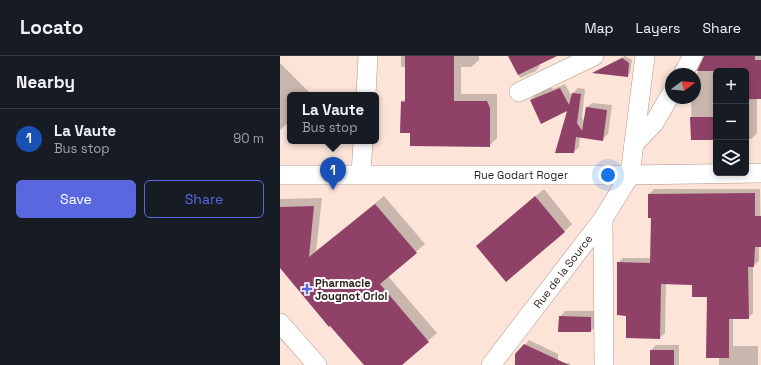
<!DOCTYPE html>
<html lang="en">
<head>
<meta charset="utf-8">
<style>
  body { margin:0; font-family:"Space Grotesk",sans-serif; background:#242831; color:#f1f3f6 }
  .controls { position:absolute; right:12px; top:12px; display:grid; overflow:hidden; border-radius:6px; box-shadow:0 2px 6px #0003 }
  .controls button { width:36px; height:36px; display:grid; place-items:center; padding:0; border:0; border-bottom:1px solid #363941; background:#171b24; color:#f1f3f6; font:20px sans-serif }
  .compass { position:absolute; left:385px; top:12px; width:36px; height:36px; border-radius:50%; background:#171b24; box-shadow:0 2px 6px #0003; rotate:74deg }
  .you { position:absolute; left:328px; top:119px; width:14px; height:14px; margin:-10px; border:3px solid #fff; border-radius:50%; background:#1a73e8; box-shadow:0 0 0 6px #1a73e833 }
  .badge { display:grid; place-items:center; width:26px; height:26px; border-radius:50%; background:#5a68df; color:#fff; font-size:13px; font-weight:700 }
  .pin { position:absolute; translate:-50% -33px; filter:drop-shadow(0 1px 2px #0008) }
  .pin::after { content:''; position:absolute; top:21px; width:14px; height:12px; background:inherit; clip-path:polygon(0 0,100% 0,50% 100%) }
  .popup { position:absolute; left:7px; top:36px; width:92px; height:52px; box-sizing:border-box; display:grid; place-content:center; border-radius:6px; background:#171b24; filter:drop-shadow(0 1px 3px #0005); font-size:13px; white-space:nowrap; color:#9ea1a6 }
  .popup b { font-size:15px; color:#f1f3f6 }
  .popup::after { content:''; position:absolute; left:50%; top:100%; margin-left:-8px; border:8px solid transparent; border-top-color:#171b24 }
  .list { margin:0; padding:0; list-style:none }
  h2 { display:flex; justify-content:space-between; align-items:center; height:52px; margin:0; padding:0 16px; font-size:17px }
  h2 small { font-size:13px; font-weight:400; color:#9ea1a6 }
  .list li { display:grid; grid-template-columns:26px 1fr auto; gap:12px; align-items:center; box-sizing:border-box; height:60px; padding:0 16px; border-top:1px solid #363941 }
  .list b { display:block; font-size:15px; white-space:nowrap }
  .list p { margin:0; font-size:13px; white-space:nowrap; color:#9ea1a6 }
  .list em { font-size:13px; font-style:normal; color:#9ea1a6 }
  .actions { display:flex; gap:8px; padding:12px 16px }
  .actions a { flex:1; padding:9px 0; border:1px solid #5a68df; border-radius:6px; text-align:center; font-size:14px; color:#5a68df }
  .actions .main { background:#5a68df; color:#fff }
  .icon { flex:none; width:22px; height:22px; fill:none; stroke:currentColor; stroke-width:2; stroke-linecap:round; stroke-linejoin:round }
  .map { position:relative; flex:none; width:481px; height:309px; overflow:hidden }
  header { display:flex; align-items:center; gap:24px; box-sizing:border-box; height:56px; padding:0 20px; background:#171b24; border-bottom:1px solid #363941 }
  header strong { font-size:19px }
  nav { display:flex; gap:22px; margin-inline-start:auto; font-size:14px }
  main { display:flex }
  aside { flex:1; background:#171b24 }
  .map>svg:first-child { display:block }
</style>
</head>
<body>
<header>
<strong>Locato</strong>
<nav><a>Map</a><a>Layers</a><a>Share</a></nav>
</header>
<main>
<aside>
<h2>Nearby<small></small></h2>
<ul class="list">
<li><span class="badge" style="background:#1a4fb4">1</span><div><b>La Vaute</b><p>Bus stop</p></div><em>90 m</em></li>
</ul>
<div class="actions"><a class="main">Save</a><a>Share</a></div>
</aside>
<div class="map">
<svg width="481" height="309" viewBox="0 0 481 309">
  <rect width="100%" height="100%" fill="#fce4d9"/>
  <!-- shadow -->
  <path fill="#0003" d="M 121,0 L 199,0 L 199,4 L 191,11 L 181,11 L 181,38 L 217,38 L 217,82 L 209,90 L 131,76 L 122,46 L 126,42 L 126,11 L 121,11 Z
    M 229,0 L 275,0 L 259,8 L 260,10 L 256,15 L 240,22 Z
    M 345,0 L 352,4 L 350,17 L 347,20 L 314,16 Z
    M 425,0 L 481,0 L 481,42 L 477,42 L 477,77 L 471,83 L 466,83 L 466,15 L 436,15 L 436,83 L 412,83 L 411,42 L 415,42 L 415,21 L 424,6 Z
    M 0,7 L 32,39 L 10,39 L 10,65 L 0,74 Z
    M 285,28 L 292,41 L 293,37 L 298,32 L 305,33 L 302,61 L 304,65 L 306,52 L 312,47 L 332,49 L 328,78 L 323,83 L 300,81 L 299,91 L 294,96 L 288,53 L 262,66 L 251,43 L 256,38 L 271,31 L 273,33 Z
    M 264,133 L 292,168 L 284,176 L 197,190 Z
    M 374,133 L 480,133 L 481,190 L 479,190 L 479,205 L 473,210 L 473,257 L 468,262 L 453,262 L 453,290 L 478,290 L 478,309 L 439,309 L 439,301 L 428,240 L 413,228 L 386,227 L 385,277 L 380,282 L 347,259 L 338,207 L 343,202 L 371,202 L 372,161 L 369,138 Z
    M 104,140 L 145,188 L 108,220 L 157,277 L 120,309 L 85,309 L 0,211 L 0,143 L 42,142 L 36,195 Z
    M 285,255 L 316,255 L 316,270 L 311,275 L 280,261 Z
    M 249,284 L 278,298 L 278,307 L 290,307 L 290,309 L 236,309 L 245,289 Z
    M 376,289 L 399,289 L 399,309 L 371,309 L 371,294 Z"/>
  <!-- building -->
  <path fill="#8f4168" d="M 125,0 L 174,0 L 174,45 L 207,45 L 210,52 L 210,91 L 130,90 L 130,77 L 120,77 L 121,45 L 125,46 Z
    M 228,0 L 277,0 L 238,19 Z
    M 424,0 L 475,0 L 475,4 L 481,4 L 481,43 L 466,43 L 466,15 L 417,15 Z
    M 342,2 L 349,7 L 348,21 L 312,17 Z
    M 280,32 L 289,49 L 292,37 L 301,38 L 297,67 L 302,75 L 306,51 L 327,54 L 323,85 L 296,81 L 294,97 L 275,97 L 287,55 L 261,68 L 250,44 Z
    M 410,61 L 436,61 L 436,84 L 411,84 Z
    M 475,137 L 475,160 L 481,160 L 481,191 L 475,191 L 474,211 L 468,211 L 469,263 L 449,263 L 449,302 L 426,302 L 427,241 L 412,241 L 412,229 L 381,228 L 380,283 L 346,282 L 346,260 L 337,259 L 337,206 L 370,207 L 371,162 L 368,162 L 368,138 Z
    M 255,140 L 285,176 L 226,226 L 196,190 Z
    M 95,148 L 137,197 L 100,228 L 149,286 L 122,309 L 84,309 L 50,270 L 49,271 L 0,212 L 0,151 L 34,150 L 29,201 Z
    M 279,260 L 311,261 L 311,276 L 278,276 Z
    M 244,288 L 289,309 L 235,309 L 235,298 Z
    M 370,294 L 394,294 L 394,309 L 370,309 Z"/>
  <g fill="none" stroke-linecap="round" stroke-linejoin="round">
    <defs>
      <g id="minor">
        <path d="M 403,18 L 413,0"/>
        <path d="M 239,36 L 314,0"/>
        <path d="M 86,39 L 88,0"/>
        <path d="M 354,88 L 374,67 L 391,38"/>
        <path d="M 81,118 L 83,85"/>
        <path id="s1" d="M 0,119 L 350,119 L 481,117"/>
        <path d="M 323,163 L 324,309"/>
        <path d="M 0,267 L 37,309"/>
        <path id="s2" d="M 211,309 L 323,163 L 350,119 L 365,0"/>
      </g>
    </defs>
    <!-- minor casing -->
    <use href="#minor" stroke="#b19588" stroke-width="20"/>
    <!-- minor -->
    <use href="#minor" stroke="#fff" stroke-width="19"/>
  </g>
  <!-- markers -->
  <path fill="#5a68df" stroke="#fff" stroke-width="1.5" d="M25 227h4v4h4v4h-4v4h-4v-4h-4v-4h4z"/>
  <g text-anchor="middle" dominant-baseline="central" stroke-width="4" stroke-linejoin="round" paint-order="stroke">
    <!-- street labels -->
    <g font-size="11" fill="#291e19" stroke="#fff">
      <text stroke="none"><textPath href="#s1" startOffset="241">Rue Godart Roger</textPath></text>
      <text stroke="none"><textPath href="#s2" startOffset="118">Rue de la Source</textPath></text>
    </g>
    <!-- poi labels -->
    <g font-size="11" font-weight="bold" fill="#291e19" stroke="#fff" text-anchor="start">
      <text x="35" y="227">Pharmacie<tspan x="35" dy="13">Jougnot Oriol</tspan></text>
    </g>
  </g>
</svg>
<div class="controls">
<button>+</button>
<button>−</button>
<button><svg class="icon" aria-label="layers" viewBox="0 0 24 24"><path d="M12 4l9 5-9 5-9-5zM3 14l9 5 9-5"/></svg></button>
</div>
<svg class="compass" viewBox="-18 -18 36 36"><path d="M0-13l5 13h-10z" fill="#e53935"/><path d="M0 13l5-13h-10z" fill="#9ea1a6"/></svg>
<div class="you"></div>
<div class="pin badge" style="left:53px;top:134px;background:#1a4fb4">1</div>
<div class="popup"><b>La Vaute</b>Bus stop</div>
</div>
</main>
</body>
</html>
